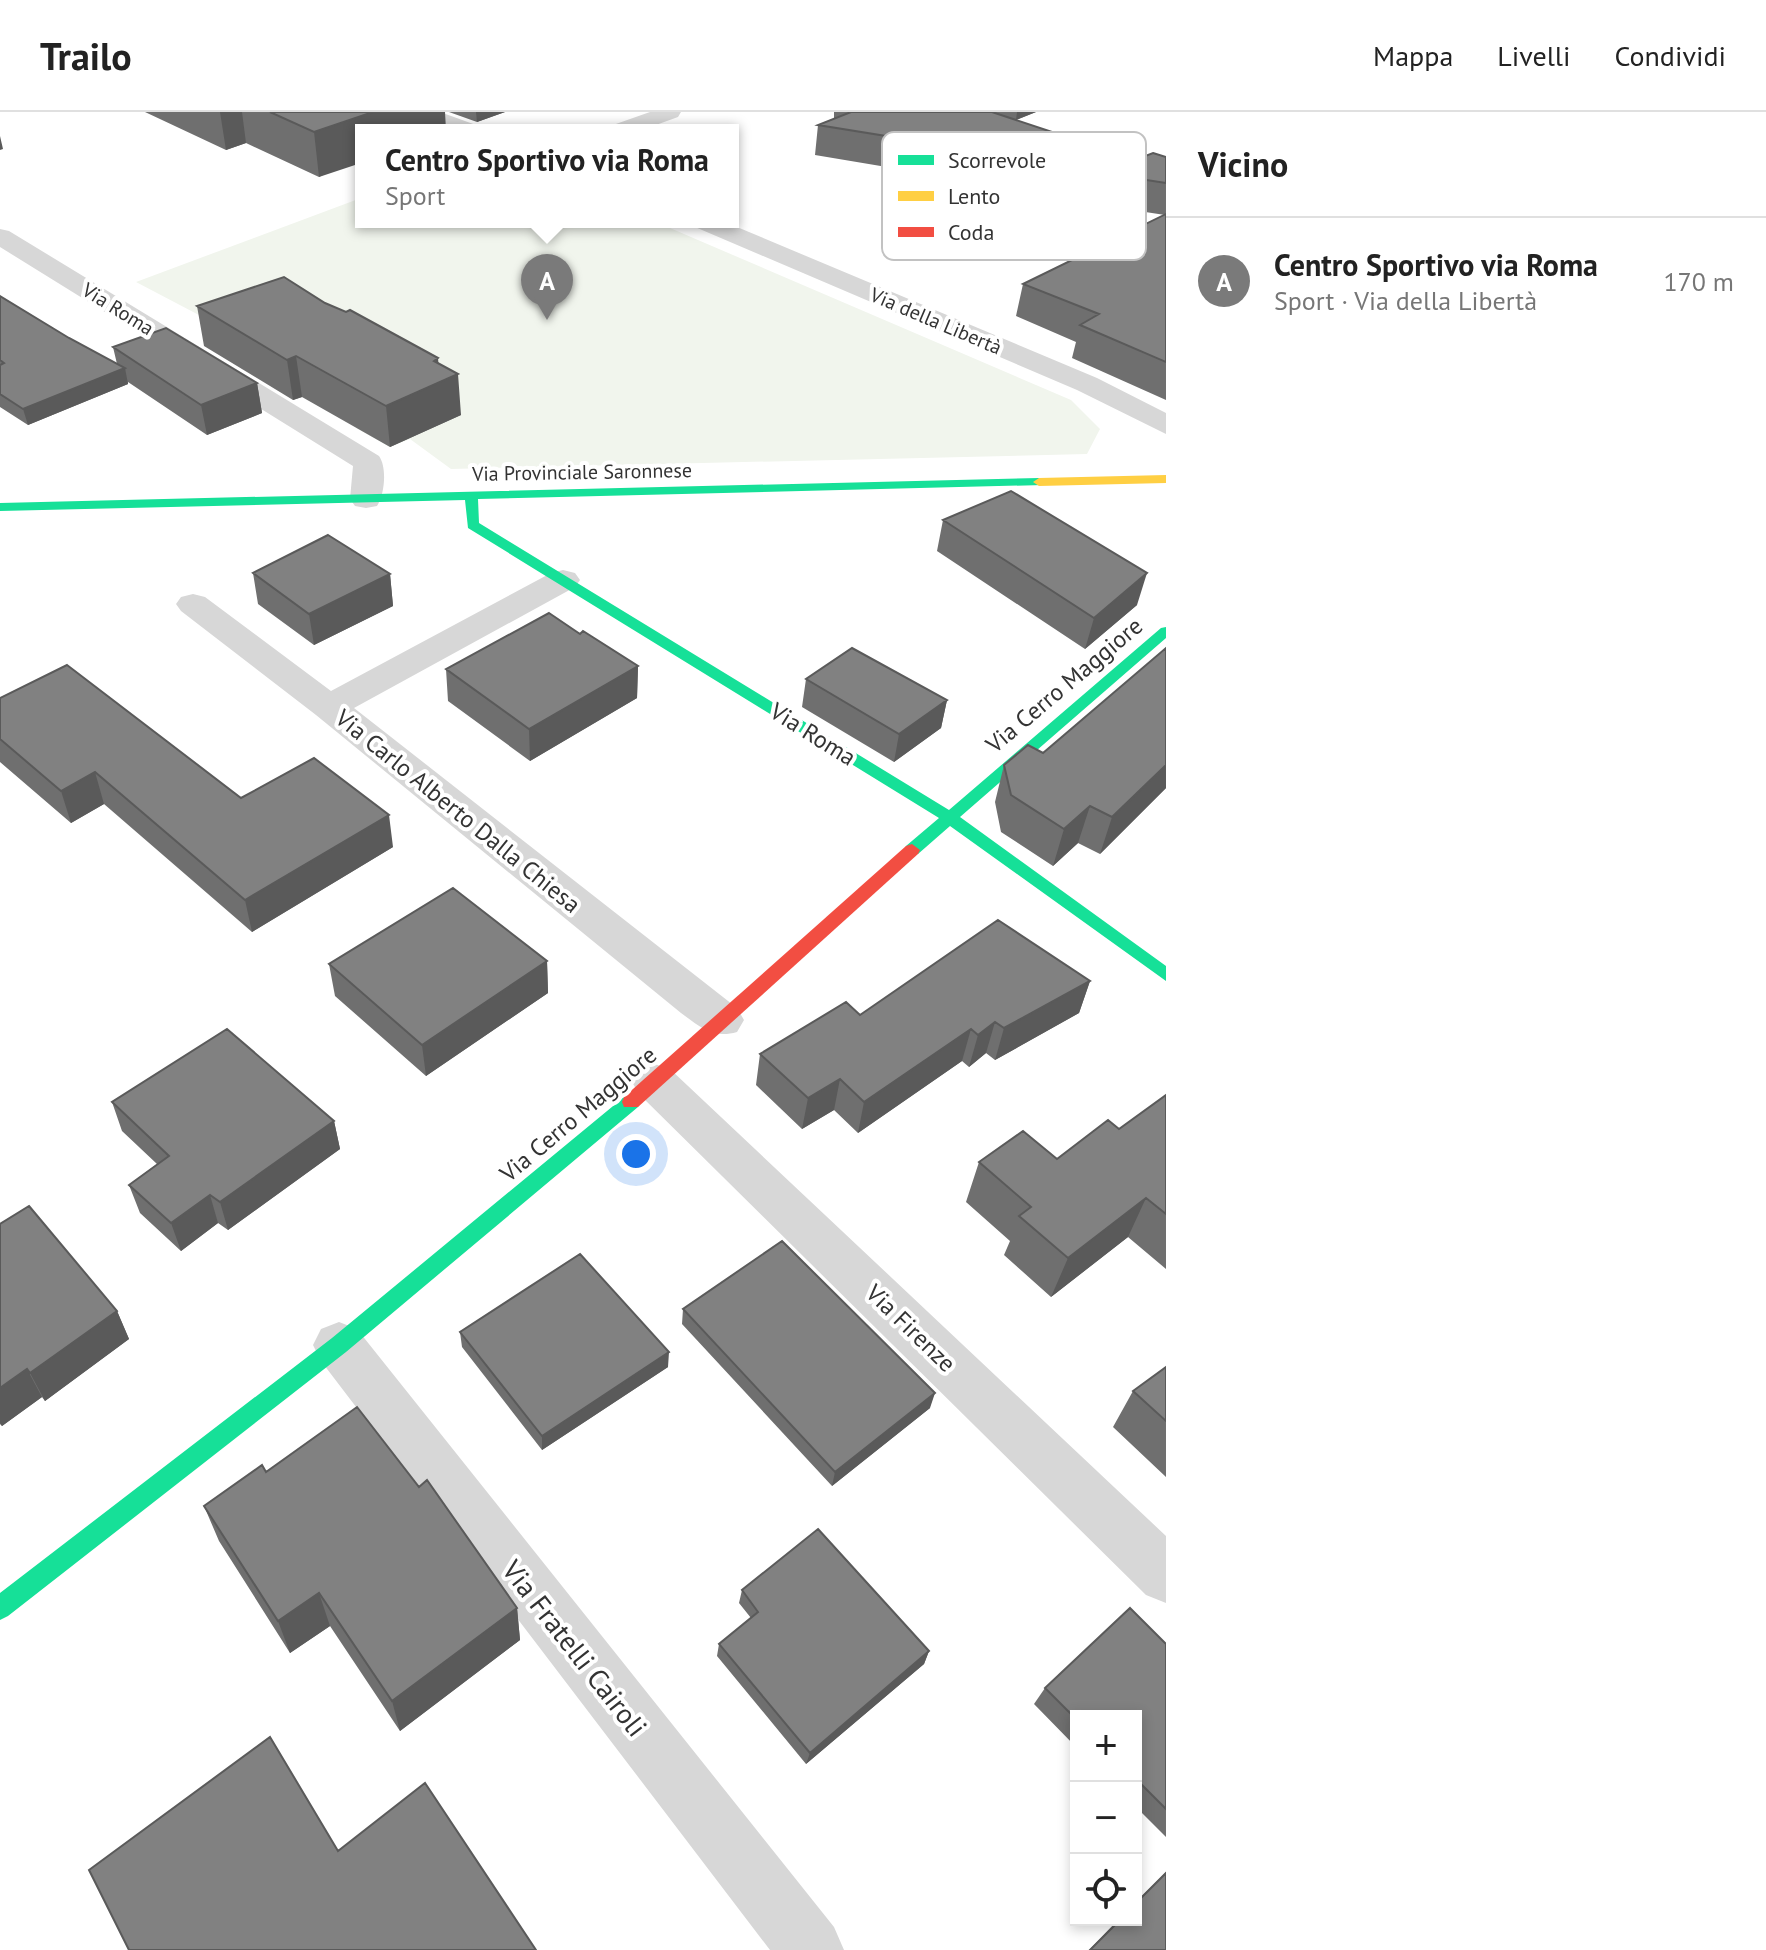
<!DOCTYPE html>
<html lang="it">
<head>
<meta charset="utf-8">
<style>
  body { margin:0; font-family:"PT Sans",sans-serif; background:#f2f2f2; color:#222 }
  .controls { position:absolute; right:24px; bottom:24px; display:grid; overflow:hidden; border-radius:0px; box-shadow:0 4px 12px #0003 }
  .controls button { width:72px; height:72px; display:grid; place-items:center; padding:0; border:0; border-bottom:2px solid #e0e0e0; background:#fff; color:#222; font:40px sans-serif }
  .you { position:absolute; left:636px; top:1042px; width:28px; height:28px; margin:-20px; border:6px solid #fff; border-radius:50%; background:#1a73e8; box-shadow:0 0 0 12px #1a73e833 }
  .badge { display:grid; place-items:center; width:52px; height:52px; border-radius:50%; background:#7a7a7a; color:#fff; font-size:26px; font-weight:700 }
  .pin { position:absolute; translate:-50% -66px; filter:drop-shadow(0 2px 4px #0008) }
  .pin::after { content:''; position:absolute; top:42px; width:28px; height:24px; background:inherit; clip-path:polygon(0 0,100% 0,50% 100%) }
  .popup { position:absolute; left:355px; top:12px; width:384px; height:104px; box-sizing:border-box; display:grid; place-content:center; border-radius:0px; background:#fff; filter:drop-shadow(0 2px 6px #0005); font-size:26px; white-space:nowrap; color:#767676 }
  .popup b { font-size:30px; color:#222 }
  .popup::after { content:''; position:absolute; left:50%; top:100%; margin-left:-16px; border:16px solid transparent; border-top-color:#fff }
  .list { margin:0; padding:0; list-style:none }
  h2 { display:flex; justify-content:space-between; align-items:center; height:104px; margin:0; padding:0 32px; font-size:34px }
  h2 small { font-size:26px; font-weight:400; color:#767676 }
  .list li { display:grid; grid-template-columns:52px 1fr auto; gap:24px; align-items:center; box-sizing:border-box; height:128px; padding:0 32px; border-top:2px solid #e0e0e0 }
  .list b { display:block; font-size:30px; white-space:nowrap }
  .list p { margin:0; font-size:26px; white-space:nowrap; color:#767676 }
  .list em { font-size:26px; font-style:normal; color:#767676 }
  .icon { flex:none; width:44px; height:44px; fill:none; stroke:currentColor; stroke-width:2; stroke-linecap:round; stroke-linejoin:round }
  .map { position:relative; flex:none; width:1166px; height:1838px; overflow:hidden }
  header { display:flex; align-items:center; gap:48px; box-sizing:border-box; height:112px; padding:0 40px; background:#fff; border-bottom:2px solid #e0e0e0 }
  header strong { font-size:38px }
  nav { display:flex; gap:44px; margin-inline-start:auto; font-size:28px }
  main { display:flex }
  aside { flex:1; background:#fff }
  .map>svg:first-child { display:block }
</style>
</head>
<body>
<header>
<strong>Trailo</strong>
<nav><a>Mappa</a><a>Livelli</a><a>Condividi</a></nav>
</header>
<main>
<div class="map">
<svg width="1166" height="1838" viewBox="0 0 1166 1838">
  <rect width="100%" height="100%" fill="#fff"/>
  <!-- green -->
  <path fill="#f1f5ed" d="M 361,86 L 361,110 L 656,110 L 1071,288 L 1100,317 L 1087,342 L 451,357 L 410,327 L 390,335 L 356,316 L 374,308 L 237,223 L 136,170 Z"/>
  <g fill="none" stroke-linecap="round" stroke-linejoin="round">
    <!-- street -->
    <path fill="#d7d7d7" fill-rule="evenodd" d="M 409,0 L 440,0 L 476,13 L 479,18 L 448,18 L 412,5 Z
      M 650,0 L 681,0 L 678,5 L 642,18 L 610,18 L 613,13 Z
      M 948,0 L 981,0 L 1166,61 L 1166,76 L 951,5 Z
      M 692,110 L 725,110 L 1097,266 L 1166,301 L 1166,322 L 1077,278 L 695,115 Z
      M 0,117 L 9,119 L 379,344 C 387,355 385,382 377,394 L 366,396 L 355,394 L 350,387 L 353,354 L 0,135 Z
      M 563,458 L 575,461 L 580,468 L 575,475 L 354,596 L 737,896 L 744,908 L 737,920 C 713,927 700,915 681,901 L 316,603 L 181,499 L 176,492 L 181,485 L 193,482 L 205,485 L 331,579 L 551,461 Z
      M 655,952 L 671,958 L 1166,1424 L 1166,1491 L 1146,1483 L 639,982 L 632,970 L 639,958 Z
      M 339,1210 L 357,1217 L 834,1815 L 844,1838 L 770,1838 L 321,1249 L 313,1233 L 321,1217 Z"/>
    <!-- fast -->
    <path fill="#16e098" fill-rule="evenodd" d="M 1039,366 L 1043,367 L 1043,373 L 478,387 L 479,411 L 949,698 L 1161,516 L 1166,515 L 1166,526 L 960,705 L 1166,854 L 1166,869 L 950,714 L 918,742 L 906,742 L 904,738 L 906,734 L 939,706 L 468,416 L 465,388 L 0,399 L 0,391 Z
      M 631,983 L 638,985 L 640,990 L 638,995 L 346,1240 L 8,1504 L 0,1508 L 0,1481 L 332,1226 L 624,985 Z"/>
    <!-- slow -->
    <path fill="#ffcf43" fill-rule="evenodd" d="M 1166,363 L 1166,371 L 1039,374 L 1033,370 L 1039,366 Z"/>
    <!-- jam -->
    <path fill="#f24e42" fill-rule="evenodd" d="M 912,732 L 920,738 L 918,742 L 638,995 L 624,995 L 622,990 L 624,985 L 906,734 Z"/>
  </g>
  <!-- wall -->
  <path fill="#6f6f6f" d="M 145,0 L 445,0 L 319,65 L 246,31 L 226,38 Z
    M 449,0 L 505,0 L 477,10 Z
    M 834,0 L 1036,0 L 1016,8 L 1067,25 L 1053,83 L 815,43 L 818,13 L 834,7 Z
    M 1166,45 L 1166,288 L 1072,246 L 1076,230 L 1016,204 L 1023,172 L 1165,103 L 1093,92 L 1101,61 Z
    M 0,184 L 69,226 L 117,252 L 113,235 L 257,271 L 262,301 L 207,323 L 128,270 L 128,272 L 28,313 L 0,295 Z
    M 325,191 L 439,252 L 461,303 L 390,335 L 302,285 L 293,288 L 204,234 L 197,194 Z
    M 943,408 L 1137,493 L 1085,537 L 937,439 Z
    M 253,461 L 390,462 L 393,494 L 314,533 L 258,492 Z
    M 638,554 L 637,586 L 530,649 L 448,589 L 446,557 Z
    M 806,567 L 947,588 L 941,616 L 894,650 L 802,595 Z
    M 0,586 L 241,686 L 393,735 L 252,820 L 104,692 L 71,711 L 0,650 Z
    M 1043,641 L 1166,676 L 1100,742 L 1078,731 L 1053,754 L 1001,720 L 995,690 L 1004,653 Z
    M 547,849 L 548,881 L 426,964 L 335,884 L 329,852 Z
    M 1090,869 L 1079,901 L 995,948 L 986,941 L 969,955 L 962,949 L 858,1021 L 834,998 L 802,1017 L 756,973 L 760,942 L 860,903 Z
    M 1166,983 L 1166,1157 L 1128,1125 L 1051,1185 L 1004,1143 L 1010,1129 L 966,1090 L 979,1050 L 1057,1047 L 1119,1017 Z
    M 112,990 L 334,1009 L 340,1037 L 228,1118 L 218,1111 L 181,1139 L 140,1101 L 129,1073 L 157,1052 L 122,1019 Z
    M 0,1112 L 117,1199 L 129,1227 L 45,1289 L 42,1285 L 2,1314 L 0,1312 Z
    M 683,1197 L 930,1296 L 832,1374 L 682,1212 Z
    M 460,1220 L 668,1255 L 542,1338 L 462,1235 Z
    M 1166,1255 L 1166,1365 L 1113,1315 L 1133,1279 Z
    M 266,1360 L 419,1375 L 517,1496 L 520,1528 L 400,1619 L 330,1514 L 290,1541 L 219,1429 L 204,1394 Z
    M 742,1478 L 929,1539 L 924,1552 L 806,1652 L 717,1544 L 719,1532 L 751,1506 L 739,1491 Z
    M 1166,1532 L 1166,1725 L 1136,1695 L 1136,1604 L 1076,1604 L 1076,1635 L 1034,1592 L 1045,1576 Z
    M 1166,1760 L 1166,1838 L 1089,1838 L 1118,1808 L 1136,1808 L 1136,1790 Z"/>
  <!-- shaded-wall -->
  <path fill="#5a5a5a" d="M 220,0 L 242,0 L 246,31 L 226,38 Z
    M 373,0 L 445,0 L 446,18 L 361,18 L 361,51 L 319,65 L 314,20 Z
    M 476,0 L 505,0 L 477,10 Z
    M 1017,0 L 1036,0 L 1016,8 Z
    M 0,24 L 3,37 L 0,38 Z
    M 1067,25 L 1060,56 L 1053,83 L 1060,52 Z
    M 296,244 L 302,285 L 293,288 L 287,248 Z
    M 438,246 L 440,270 L 458,262 L 461,303 L 390,335 L 386,294 Z
    M 125,256 L 128,272 L 28,313 L 23,297 Z
    M 257,271 L 262,301 L 207,323 L 201,293 Z
    M 1147,461 L 1137,493 L 1085,537 L 1094,506 Z
    M 390,462 L 393,494 L 314,533 L 309,502 Z
    M 638,554 L 637,586 L 530,649 L 529,617 Z
    M 947,588 L 941,616 L 894,650 L 899,622 Z
    M 1166,653 L 1166,676 L 1100,742 L 1112,705 Z
    M 95,660 L 104,692 L 71,711 L 61,679 Z
    M 1090,694 L 1078,731 L 1053,754 L 1064,717 Z
    M 389,703 L 393,735 L 252,820 L 245,788 Z
    M 547,849 L 548,881 L 426,964 L 422,933 Z
    M 1090,869 L 1079,901 L 995,948 L 1004,916 Z
    M 995,910 L 986,941 L 969,955 L 978,923 Z
    M 971,917 L 962,949 L 858,1021 L 864,990 Z
    M 840,967 L 834,998 L 802,1017 L 808,986 Z
    M 334,1009 L 340,1037 L 228,1118 L 220,1090 Z
    M 210,1083 L 218,1111 L 181,1139 L 171,1111 Z
    M 1146,1086 L 1128,1125 L 1051,1185 L 1068,1146 Z
    M 117,1199 L 129,1227 L 45,1289 L 30,1261 Z
    M 669,1240 L 668,1255 L 542,1338 L 542,1324 Z
    M 27,1257 L 42,1285 L 2,1314 L 0,1311 L 0,1276 Z
    M 935,1281 L 930,1296 L 832,1374 L 835,1360 Z
    M 319,1481 L 330,1514 L 290,1541 L 278,1509 Z
    M 517,1496 L 520,1528 L 400,1619 L 392,1589 Z
    M 929,1539 L 924,1552 L 806,1652 L 810,1641 Z"/>
  <!-- building -->
  <path fill="#818181" stroke="#5a5a5a" stroke-width="2" d="M 270,0 L 373,0 L 314,20 Z
    M 851,0 L 992,0 L 1067,25 L 1060,52 L 818,13 Z
    M 1153,41 L 1166,45 L 1166,71 L 1101,61 Z
    M 1166,102 L 1166,250 L 1080,213 L 1099,202 L 1023,172 Z
    M 284,165 L 325,191 L 346,200 L 350,198 L 438,246 L 434,249 L 458,262 L 386,294 L 296,244 L 287,248 L 197,194 Z
    M 0,184 L 69,226 L 125,256 L 23,297 L 0,282 L 0,253 L 4,251 L 0,248 Z
    M 166,216 L 257,271 L 201,293 L 113,235 Z
    M 1011,379 L 1147,461 L 1094,506 L 943,408 Z
    M 328,423 L 390,462 L 309,502 L 253,461 Z
    M 549,501 L 580,522 L 583,519 L 638,554 L 529,617 L 446,557 Z
    M 852,536 L 947,588 L 899,622 L 806,567 Z
    M 1166,536 L 1166,653 L 1112,705 L 1090,694 L 1064,717 L 1011,683 L 1004,653 L 1028,633 L 1043,641 Z
    M 67,553 L 241,686 L 314,646 L 389,703 L 245,788 L 95,660 L 61,679 L 0,627 L 0,586 Z
    M 453,776 L 547,849 L 422,933 L 329,852 Z
    M 998,808 L 1090,869 L 1004,916 L 995,910 L 978,923 L 971,917 L 864,990 L 840,967 L 808,986 L 760,942 L 846,890 L 860,903 Z
    M 227,917 L 334,1009 L 220,1090 L 210,1083 L 171,1111 L 129,1073 L 169,1044 L 112,990 Z
    M 1166,983 L 1166,1102 L 1146,1086 L 1068,1146 L 1019,1104 L 1031,1095 L 979,1050 L 1023,1019 L 1057,1047 L 1108,1008 L 1119,1017 Z
    M 29,1094 L 117,1199 L 30,1261 L 27,1257 L 0,1276 L 0,1112 Z
    M 782,1129 L 935,1281 L 835,1360 L 683,1197 Z
    M 580,1142 L 669,1240 L 542,1324 L 460,1220 Z
    M 1166,1255 L 1166,1309 L 1133,1279 Z
    M 357,1295 L 419,1375 L 427,1368 L 517,1496 L 392,1589 L 319,1481 L 278,1509 L 204,1394 L 262,1353 L 266,1360 Z
    M 818,1417 L 929,1539 L 810,1641 L 719,1532 L 758,1500 L 742,1478 Z
    M 1130,1496 L 1166,1532 L 1166,1697 L 1136,1667 L 1136,1604 L 1076,1604 L 1076,1607 L 1045,1576 Z
    M 270,1625 L 338,1739 L 425,1671 L 536,1838 L 129,1838 L 89,1758 Z
    M 1166,1761 L 1166,1838 L 1090,1838 L 1120,1808 L 1136,1808 L 1136,1791 Z"/>
  <g text-anchor="middle" dominant-baseline="central" stroke-width="8" stroke-linejoin="round" paint-order="stroke">
    <!-- far-street labels -->
    <g font-size="20" fill="#333" stroke="#fff">
      <text transform="translate(118 197) rotate(32)">Via Roma</text>
      <text transform="translate(936 209) rotate(23)">Via della Libertà</text>
      <text transform="translate(582 360) rotate(-1)">Via Provinciale Saronnese</text>
    </g>
    <!-- street labels -->
    <g font-size="24" fill="#333" stroke="#fff">
      <text transform="translate(1064 573) rotate(-40)">Via Cerro Maggiore</text>
      <text transform="translate(813 622) rotate(32)">Via Roma</text>
      <text transform="translate(458 699) rotate(39)">Via Carlo Alberto Dalla Chiesa</text>
      <text transform="translate(578 1002) rotate(-40)">Via Cerro Maggiore</text>
      <text transform="translate(911 1216) rotate(44)">Via Firenze</text>
    </g>
    <!-- near-street labels -->
    <g font-size="28" fill="#333" stroke="#fff">
      <text transform="translate(575 1536) rotate(52)">Via Fratelli Cairoli</text>
    </g>
  </g>
  <!-- legend -->
  <rect x="882" y="20" width="264" height="128" rx="12" fill="#fff" stroke="#c2c2c2" stroke-width="2"/>
  <rect x="898" y="43" width="36" height="10" fill="#16e098"/>
  <rect x="898" y="79" width="36" height="10" fill="#ffcf43"/>
  <rect x="898" y="115" width="36" height="10" fill="#f24e42"/>
  <g font-size="22" fill="#333">
    <text x="948" y="56">Scorrevole</text>
    <text x="948" y="92">Lento</text>
    <text x="948" y="128">Coda</text>
  </g>
</svg>
<div class="controls">
<button>+</button>
<button>−</button>
<button><svg class="icon" aria-label="locate" viewBox="0 0 24 24"><circle cx="12" cy="12" r="6"/><path d="M12 2v4M12 18v4M2 12h4M18 12h4"/></svg></button>
</div>
<div class="you"></div>
<div class="pin badge" style="left:547px;top:208px">A</div>
<div class="popup"><b>Centro Sportivo via Roma</b>Sport</div>
</div>
<aside>
<h2>Vicino<small></small></h2>
<ul class="list">
<li><span class="badge">A</span><div><b>Centro Sportivo via Roma</b><p>Sport · Via della Libertà</p></div><em>170 m</em></li>
</ul>
</aside>
</main>
</body>
</html>
